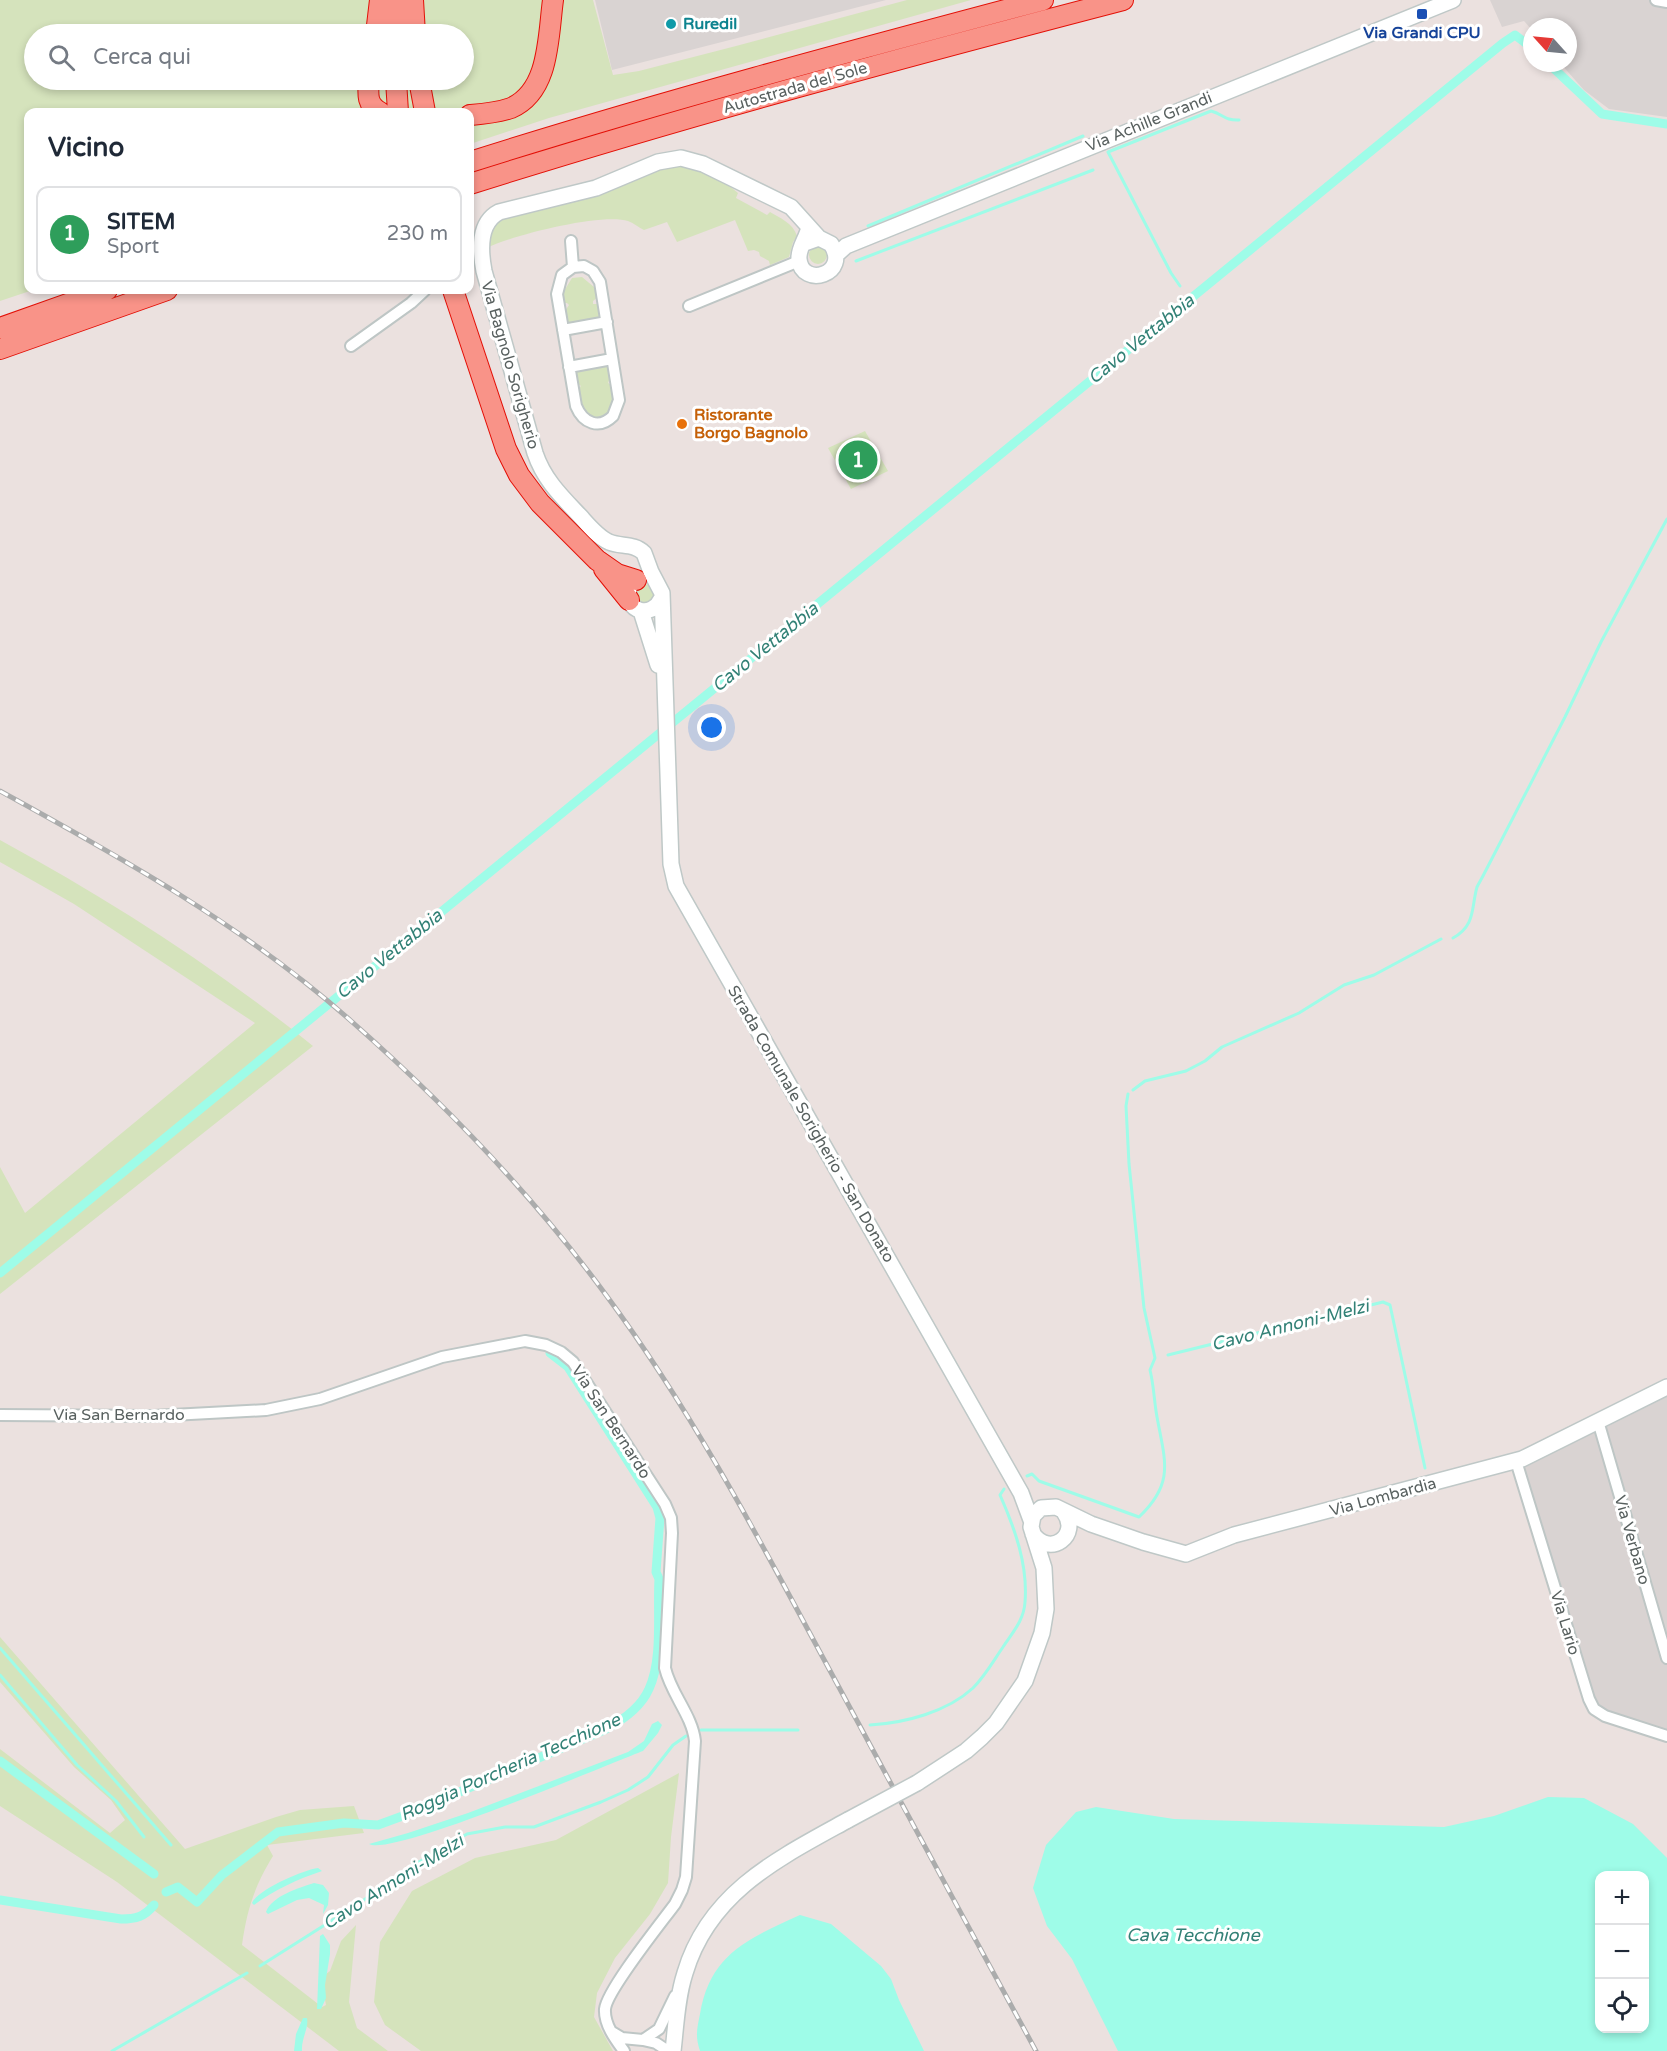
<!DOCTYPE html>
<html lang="it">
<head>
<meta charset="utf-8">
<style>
  body { margin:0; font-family:"Varela Round",sans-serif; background:#f2f2f3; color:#1f2937 }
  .controls { position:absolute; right:18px; bottom:18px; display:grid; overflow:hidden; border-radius:12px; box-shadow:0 3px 9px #0003 }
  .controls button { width:54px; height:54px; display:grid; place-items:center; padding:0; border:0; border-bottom:2px solid #e0e1e3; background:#fff; color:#1f2937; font:30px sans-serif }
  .compass { position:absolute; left:1523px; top:18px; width:54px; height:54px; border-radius:50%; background:#fff; box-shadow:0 3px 9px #0003; rotate:297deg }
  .you { position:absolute; left:712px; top:728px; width:21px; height:21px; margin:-15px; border:4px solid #fff; border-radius:50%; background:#1a73e8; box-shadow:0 0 0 9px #1a73e833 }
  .badge { display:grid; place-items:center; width:39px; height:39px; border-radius:50%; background:#2563eb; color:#fff; font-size:20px; font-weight:700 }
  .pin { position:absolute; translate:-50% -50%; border:3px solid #fff; box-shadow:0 2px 6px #0006 }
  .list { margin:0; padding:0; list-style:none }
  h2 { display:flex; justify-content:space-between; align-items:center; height:78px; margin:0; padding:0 24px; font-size:26px }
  h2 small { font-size:20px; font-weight:400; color:#747a83 }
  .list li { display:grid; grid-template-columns:39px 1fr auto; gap:18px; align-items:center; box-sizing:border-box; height:96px; margin:0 12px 12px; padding:0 12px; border:2px solid #e0e1e3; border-radius:12px }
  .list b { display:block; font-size:22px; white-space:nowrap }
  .list p { margin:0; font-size:20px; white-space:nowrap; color:#747a83 }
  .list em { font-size:20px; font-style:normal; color:#747a83 }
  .icon { flex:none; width:33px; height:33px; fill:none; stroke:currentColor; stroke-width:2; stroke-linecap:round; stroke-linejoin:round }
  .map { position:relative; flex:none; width:1667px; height:2051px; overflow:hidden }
  .search { position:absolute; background:#fff; box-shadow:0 3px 9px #0003; left:24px; top:24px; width:450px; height:66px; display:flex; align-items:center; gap:15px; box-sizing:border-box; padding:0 21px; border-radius:33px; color:#747a83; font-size:22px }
  .panel { position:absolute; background:#fff; box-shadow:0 3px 9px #0003; left:24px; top:108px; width:450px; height:186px; border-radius:12px }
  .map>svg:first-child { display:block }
</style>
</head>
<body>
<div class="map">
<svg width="1667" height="2051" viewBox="0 0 1667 2051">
  <rect width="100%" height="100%" fill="#ebe1df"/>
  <!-- industrial -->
  <path fill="#d9d3d2" d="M 595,0 L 886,0 L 612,70 Z
    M 1490,0 L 1667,0 L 1667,117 L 1609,109 L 1584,90 L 1560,63 L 1568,63 L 1568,27 L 1532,27 L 1532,30 L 1524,21 L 1502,27 Z
    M 1667,1380 L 1667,1735 L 1594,1709 L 1516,1461 Z"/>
  <!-- green -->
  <path fill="#d5e3bc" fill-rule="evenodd" d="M 0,0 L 593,0 L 613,75 L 639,71 L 736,46 L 907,0 L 971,0 L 549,118 L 470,144 L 470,112 L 28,112 L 28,290 L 33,290 L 0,301 ZM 34,34 L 464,34 L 464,80 L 34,80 Z
    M 686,165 L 717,176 L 738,193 L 736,198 L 767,215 L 770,212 C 780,218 793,223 797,236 L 793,242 L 789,257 L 770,265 L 769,261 L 760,256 L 759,252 L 754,250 L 748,251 L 735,220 L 677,242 L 667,222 L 644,230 C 639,228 634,223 628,221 C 601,213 513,235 487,248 L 490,227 L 501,217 L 659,168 Z
    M809 255a9 9 0 1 1 18 0a9 9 0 1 1-18 0Z
    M 582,277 L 594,287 L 599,286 L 598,297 L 593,301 L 593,304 L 601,304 L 604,322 L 565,328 L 565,311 L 569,305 L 567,303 L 561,303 L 560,293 L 564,291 L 572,278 Z
    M 611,360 L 614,377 L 608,382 L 609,384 L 615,384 L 617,401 C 604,420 597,422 578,408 L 578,389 L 581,386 L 577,383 L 574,383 L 571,367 Z
    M 865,431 L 888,471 L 851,489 L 828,448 Z
    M635 594a10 10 0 1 1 20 0a10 10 0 1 1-20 0Z
    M 0,840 C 110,900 215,967 313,1046 L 0,1294 L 0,1167 L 25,1213 L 255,1023 L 74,904 L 0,862 Z
    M 0,1637 L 185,1849 L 276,1817 L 300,1810 L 354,1806 L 364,1833 L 267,1845 L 273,1856 C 254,1887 247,1910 242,1945 L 322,2007 L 326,2005 L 321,1978 L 330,1971 L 341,1941 L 356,1925 L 349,2002 L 357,2028 L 388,2051 L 339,2051 L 117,1882 L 0,1806 L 0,1749 L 110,1833 L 125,1820 L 111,1800 L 74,1767 L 0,1682 Z
    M 679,1773 L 671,1837 L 668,1883 L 650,1914 L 615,1958 L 597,1993 L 594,2017 L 613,2051 L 421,2051 L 385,2025 L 374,2002 L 380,1942 L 412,1891 L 475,1858 L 556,1840 Z"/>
  <!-- water -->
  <path fill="#9efce8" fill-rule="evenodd" d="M 658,1721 L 662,1725 L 658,1733 L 643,1751 C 606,1765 391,1857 369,1844 L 408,1833 L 468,1813 L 628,1752 L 644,1741 L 652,1724 Z
    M 1548,1797 L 1584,1798 L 1633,1824 L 1667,1858 L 1667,2051 L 1118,2051 L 1072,1959 L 1047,1926 L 1033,1888 L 1046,1845 L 1076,1812 L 1096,1807 L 1174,1819 L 1444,1827 L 1494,1816 ZM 1600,1876 L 1644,1876 L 1644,2028 L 1600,2028 Z
    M 318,1868 L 322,1871 C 298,1879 274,1890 254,1905 L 252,1903 C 257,1890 303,1870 318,1868 Z
    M 314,1883 L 323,1885 L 329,1893 L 328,1905 L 323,1914 L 324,1905 L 309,1898 L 297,1900 L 268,1914 L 266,1912 C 272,1896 298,1888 314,1883 Z
    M 800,1915 L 831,1924 L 881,1966 L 891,1979 L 899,2000 L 924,2051 L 700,2051 C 695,2036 697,2029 700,2014 C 710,1953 750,1938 800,1915 Z
    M 323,1934 L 330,1945 L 330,1954 L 325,1985 L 326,1998 L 321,2009 L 317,2009 L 320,1936 Z
    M 303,2018 L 307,2018 C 309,2028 301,2039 302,2051 L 294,2051 L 296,2034 Z"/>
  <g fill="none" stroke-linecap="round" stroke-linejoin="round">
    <!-- stream -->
    <path stroke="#9efce8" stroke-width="3" d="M 868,226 L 1083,136
      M 856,261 L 1093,170
      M 1180,286 L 1171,273 L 1108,152 L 1211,111 C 1223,114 1225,121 1239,120
      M 1453,938 C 1476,925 1471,908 1477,887 C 1479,883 1482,878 1484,874 L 1565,717 L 1601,642 L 1667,519
      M 1133,1090 L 1145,1081 L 1186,1071 L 1205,1061 L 1222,1047 L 1299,1013 L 1344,985 L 1374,975 L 1441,939
      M 1168,1355 L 1383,1302 L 1390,1305 L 1425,1468
      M 1027,1476 L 1032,1474 L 1039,1481 L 1139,1517 C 1175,1483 1165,1461 1157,1417 C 1154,1401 1154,1386 1150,1370 L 1155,1358 L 1144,1308 L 1129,1164 L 1126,1106 L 1128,1094
      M 0,1648 L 171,1845
      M 0,1675 L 77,1765 L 116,1801 L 144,1837
      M 870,1725 C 905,1723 947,1712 973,1688 C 985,1676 994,1660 1003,1647 C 1013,1632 1024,1620 1025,1602 C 1028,1565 1015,1529 1000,1495 L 1004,1489
      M 701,1730 L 798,1730
      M 260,1966 L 361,1902 L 412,1866 L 467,1834 L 505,1827 L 534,1827 L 601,1802 L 628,1790 L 648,1777 L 673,1745 L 686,1736
      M 112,2051 L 247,1973"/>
    <!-- canal -->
    <path stroke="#9efce8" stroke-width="9" d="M 1548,63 L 1602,114 L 1667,124
      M 0,1273 L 1503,43 L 1515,35 L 1532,48
      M 0,1761 L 154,1874
      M 166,1892 L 178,1887 L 197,1902 L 222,1875 L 278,1832 L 344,1823 L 378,1825 L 408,1814 L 606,1729 C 623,1720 641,1707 649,1689 C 663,1659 657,1612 659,1579 L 656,1572 L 660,1518 L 657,1507 L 568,1367 L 550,1353
      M 0,1900 L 121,1919 C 136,1919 144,1917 154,1905"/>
    <defs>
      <path id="street" d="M 1656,0 L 1667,2
        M 571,241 L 573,267
        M 584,266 L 593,271 L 600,282 L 619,400 L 613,416 C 599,430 583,423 576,406 L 557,294 L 562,275 L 573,267 Z
        M 689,306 L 799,261
        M 563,330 L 607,322
        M 351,346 L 411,303 L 425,290
        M 569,367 L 612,359
        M 0,1415 L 153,1416 L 266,1410 L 320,1399 L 442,1357 L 525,1341 L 546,1345 L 561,1352 L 573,1362 L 665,1504 L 671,1518 L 672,1533 L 665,1668 C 671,1694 692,1715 695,1741 L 686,1877 L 682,1890 L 675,1904 C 661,1923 607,1990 605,2009 C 604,2024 615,2039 624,2051
        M 1598,1421 L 1667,1658
        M 1516,1461 L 1589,1699 L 1594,1709 L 1605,1716 L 1667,1736
        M 612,2032 L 622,2038 L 643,2040 L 659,2029 L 675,1996
        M 643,2040 L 656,2043 L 668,2051"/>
      <path id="secondary" d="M 819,238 L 791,207 L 703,164 L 681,158 L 658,162 L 596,188 L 499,212 C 478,223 480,250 484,271 L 535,453 C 544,480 562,497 581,517 C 589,526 598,537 609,542 C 621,547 634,543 644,553 L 651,572 L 662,593 L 671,864 L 676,886 L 1021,1493 L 1031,1520
        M 805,243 L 819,238 L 831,244 C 851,274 802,289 799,259 C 798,248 807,238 809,227
        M 836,255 L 846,246 L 1453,0
        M 629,589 C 624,612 652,619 661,599
        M 641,611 L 658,665
        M 1033,1534 C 1050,1558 1081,1535 1064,1512
        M 917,1783 L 966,1751 L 982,1737 L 996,1723 L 1025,1681 L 1042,1633 L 1046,1609 L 1044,1568 L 1031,1527 L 1033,1516 L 1041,1508 L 1056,1507 L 1091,1524 L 1143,1542 L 1186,1554 L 1234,1535 L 1522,1459 L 1667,1387
        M 673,2051 C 676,2025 677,1998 685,1973 C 709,1892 779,1858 848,1820"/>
      <path id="highway" d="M 413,0 L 415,34
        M 376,34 L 380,0
        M 397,34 L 397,0
        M 369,80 C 368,93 366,105 380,112
        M 396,80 L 398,112
        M 419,80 L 425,112
        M 470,115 C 483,114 497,113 511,108 C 550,91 548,36 553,0
        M 470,162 C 659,102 851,51 1043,0
        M 470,184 C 685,116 904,57 1123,0
        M 453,290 L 506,449 L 519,475 L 540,503 L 597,560 L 617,574 L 636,580
        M 0,328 L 107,290
        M 0,349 L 167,290
        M 604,569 L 629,600"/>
    </defs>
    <!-- street casing -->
    <use href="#street" stroke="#bec6c5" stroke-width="14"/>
    <!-- secondary casing -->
    <use href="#secondary" stroke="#bfc8c7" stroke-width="18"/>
    <!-- highway casing -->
    <use href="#highway" stroke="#e31007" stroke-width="22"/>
    <!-- street -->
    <use href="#street" stroke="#fff" stroke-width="10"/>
    <!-- secondary -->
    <use href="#secondary" stroke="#fff" stroke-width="15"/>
    <!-- highway -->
    <use href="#highway" stroke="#f99388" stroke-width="20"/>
    <defs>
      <path id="rail" d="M 0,791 C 122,858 245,927 350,1020 C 443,1102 532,1194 606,1295 C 689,1407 755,1531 821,1654 C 892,1786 964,1919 1036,2051"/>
    </defs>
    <!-- rail casing -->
    <use href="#rail" stroke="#abacac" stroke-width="5"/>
    <!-- rail -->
    <use href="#rail" stroke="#fff" stroke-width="3" stroke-dasharray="9" stroke-linecap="butt"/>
    <defs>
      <path id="secondary-bridge" d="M 848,1820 L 917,1783"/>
    </defs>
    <!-- secondary-bridge casing -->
    <use href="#secondary-bridge" stroke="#bfc8c7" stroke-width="18" stroke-linecap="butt"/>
    <!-- secondary-bridge -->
    <use href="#secondary-bridge" stroke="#fff" stroke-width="15"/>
  </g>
  <!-- markers -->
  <rect fill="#1a4fb4" stroke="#fff" stroke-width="2" x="1416" y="8" width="12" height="12" rx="3"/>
  <circle fill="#0f9aa8" stroke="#fff" stroke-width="2" cx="671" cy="24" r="6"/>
  <circle fill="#e8710a" stroke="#fff" stroke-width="2" cx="682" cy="424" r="6"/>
  <g text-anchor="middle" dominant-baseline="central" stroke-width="6" stroke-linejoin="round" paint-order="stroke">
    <!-- culture labels -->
    <g font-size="16" font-weight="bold" fill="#0d838f" stroke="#fff" text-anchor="start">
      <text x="683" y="24">Ruredil</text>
    </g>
    <!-- transit labels -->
    <g font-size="16" font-weight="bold" fill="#164399" stroke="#fff">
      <text x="1422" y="33">Via Grandi CPU</text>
    </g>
    <!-- street labels -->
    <g font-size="16" fill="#58605f" stroke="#fff">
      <text transform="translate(795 88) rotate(-16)">Autostrada del Sole</text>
      <text transform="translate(1149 122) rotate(-22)">Via Achille Grandi</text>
      <text transform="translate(510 365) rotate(74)">Via Bagnolo Sorigherio</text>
      <text transform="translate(811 1124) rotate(60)">Strada Comunale Sorigherio - San Donato</text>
      <text x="119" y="1415">Via San Bernardo</text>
      <text transform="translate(611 1422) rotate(57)">Via San Bernardo</text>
      <text transform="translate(1383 1497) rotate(-15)">Via Lombardia</text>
      <text transform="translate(1632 1540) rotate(74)">Via Verbano</text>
      <text transform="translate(1565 1623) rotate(73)">Via Lario</text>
    </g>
    <!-- food labels -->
    <g font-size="16" font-weight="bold" fill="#c56008" stroke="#fff" text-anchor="start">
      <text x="694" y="415">Ristorante<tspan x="694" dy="18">Borgo Bagnolo</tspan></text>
    </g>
    <!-- water labels -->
    <g font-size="18" font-style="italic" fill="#328176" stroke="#fff">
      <text transform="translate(1141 339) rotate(-39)">Cavo Vettabbia</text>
      <text transform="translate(765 647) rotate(-39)">Cavo Vettabbia</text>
      <text transform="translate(389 954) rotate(-39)">Cavo Vettabbia</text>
      <text transform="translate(1290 1325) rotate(-14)">Cavo Annoni-Melzi</text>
      <text transform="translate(510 1767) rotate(-24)">Roggia Porcheria Tecchione</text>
      <text transform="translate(393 1882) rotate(-32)">Cavo Annoni-Melzi</text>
      <text x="1193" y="1935">Cava Tecchione</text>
    </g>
  </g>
</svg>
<div class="controls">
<button>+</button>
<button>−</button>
<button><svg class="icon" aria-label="locate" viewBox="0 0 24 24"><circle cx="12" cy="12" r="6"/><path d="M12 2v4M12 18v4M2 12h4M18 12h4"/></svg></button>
</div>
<svg class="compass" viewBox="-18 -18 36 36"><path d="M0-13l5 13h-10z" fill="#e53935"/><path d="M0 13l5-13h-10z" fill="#747a83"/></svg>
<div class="you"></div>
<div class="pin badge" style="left:858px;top:460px;background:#2e9e5b">1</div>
<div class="search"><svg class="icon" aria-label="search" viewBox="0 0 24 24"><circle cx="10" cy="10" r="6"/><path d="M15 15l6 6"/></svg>Cerca qui</div>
<section class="panel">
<h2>Vicino<small></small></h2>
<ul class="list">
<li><span class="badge" style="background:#2e9e5b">1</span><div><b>SITEM</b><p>Sport</p></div><em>230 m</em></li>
</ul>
</section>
</div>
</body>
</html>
